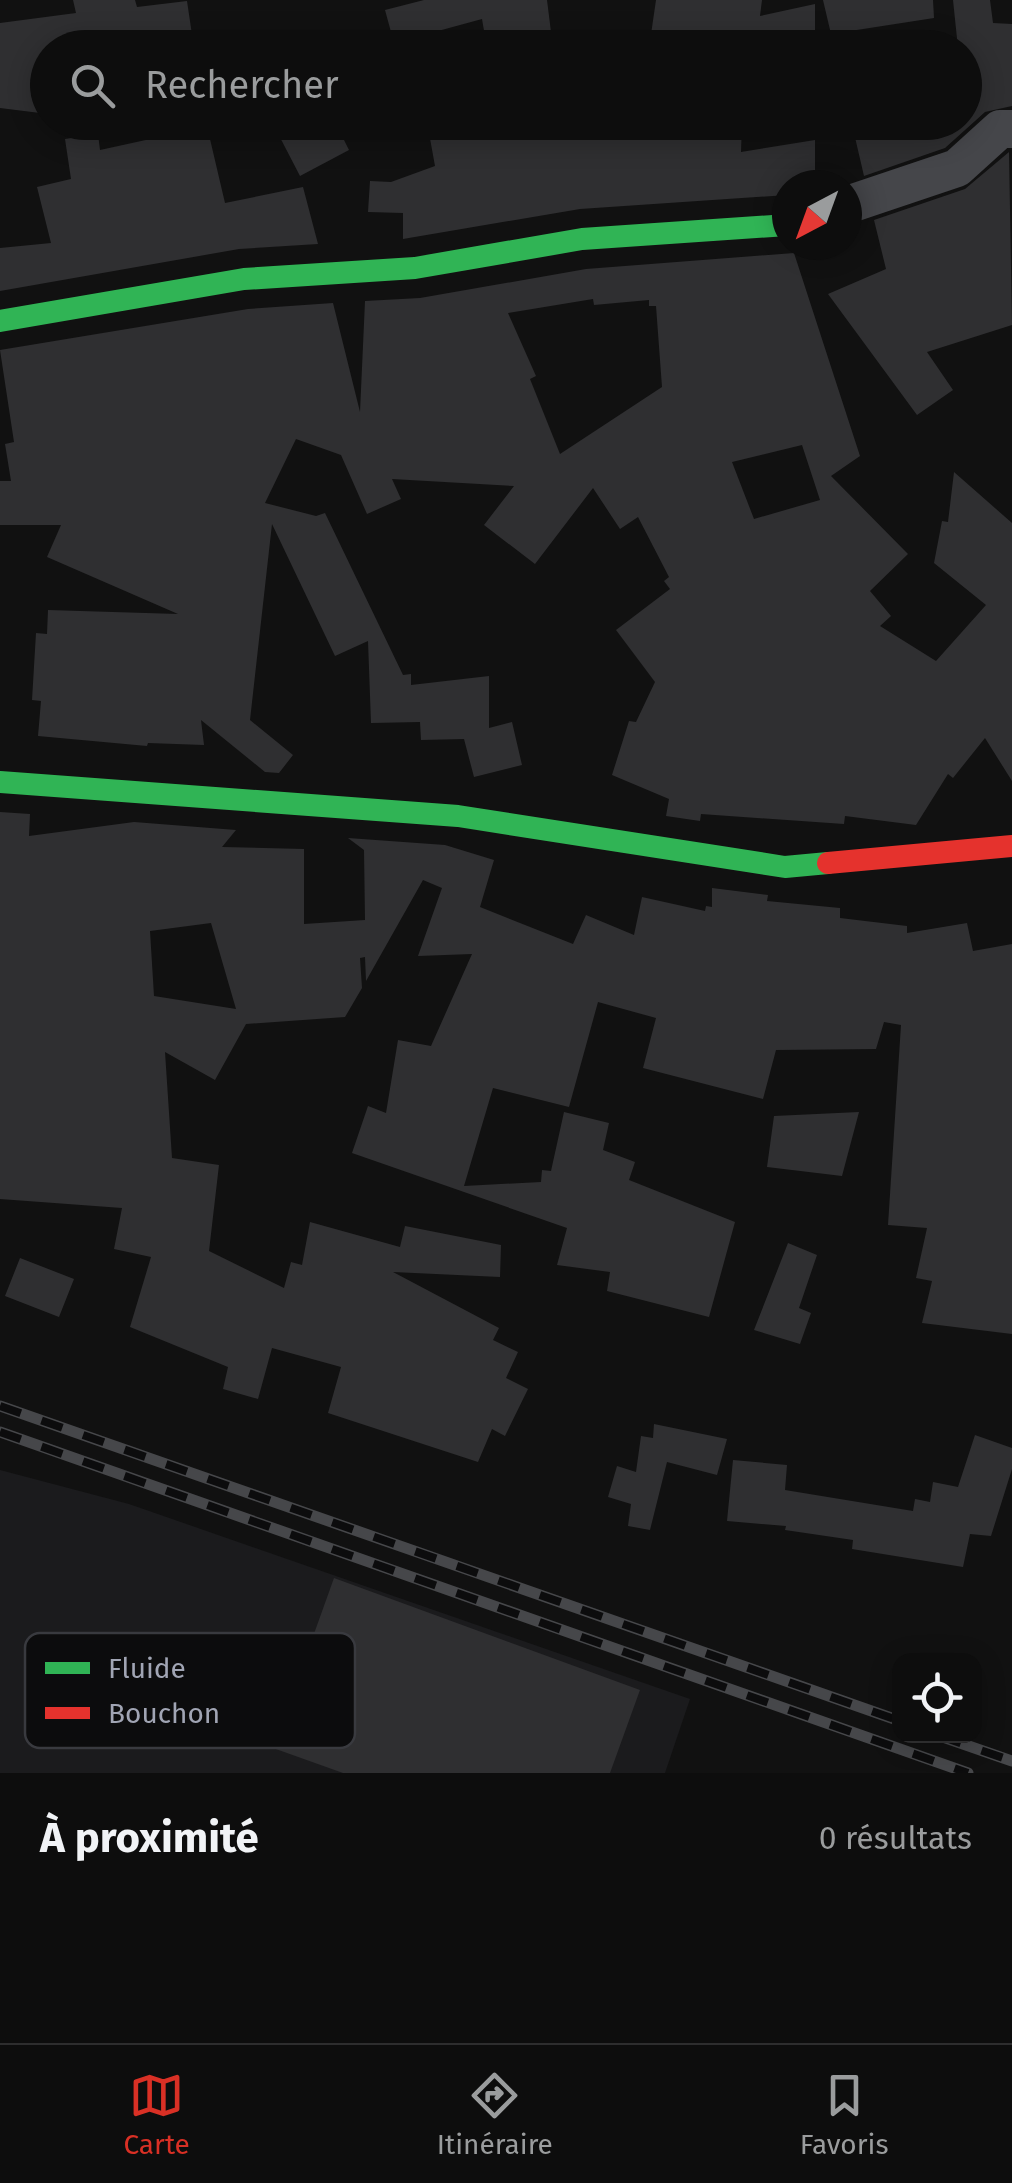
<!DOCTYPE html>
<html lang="fr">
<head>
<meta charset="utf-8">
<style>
  body { margin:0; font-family:"Fira Sans",sans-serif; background:#1b1b1b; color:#f1f3f6 }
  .controls { position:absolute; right:30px; bottom:30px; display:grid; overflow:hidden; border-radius:20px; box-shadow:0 5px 25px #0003 }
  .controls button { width:90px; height:90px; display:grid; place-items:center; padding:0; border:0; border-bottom:2px solid #2d2d2e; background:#0d0d0d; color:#f1f3f6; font:50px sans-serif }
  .compass { position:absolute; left:772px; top:170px; width:90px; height:90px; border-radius:50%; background:#0d0d0d; box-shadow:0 5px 25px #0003; rotate:221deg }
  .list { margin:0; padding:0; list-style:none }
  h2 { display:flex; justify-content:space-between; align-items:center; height:130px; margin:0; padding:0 40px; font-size:42px }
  h2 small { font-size:32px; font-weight:400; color:#9a9c9d }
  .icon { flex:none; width:55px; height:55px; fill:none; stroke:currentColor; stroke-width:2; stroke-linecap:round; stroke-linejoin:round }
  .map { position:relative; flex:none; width:1012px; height:1773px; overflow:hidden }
  .search { position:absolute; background:#0d0d0d; box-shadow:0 5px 25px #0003; left:30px; right:30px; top:30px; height:110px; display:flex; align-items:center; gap:25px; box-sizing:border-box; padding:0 35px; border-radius:55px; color:#9a9c9d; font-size:38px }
  .sheet { height:270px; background:#0d0d0d }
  nav { display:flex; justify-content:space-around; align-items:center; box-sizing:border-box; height:140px; border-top:2px solid #2d2d2e; background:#0d0d0d; font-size:28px; color:#9a9c9d }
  nav a { display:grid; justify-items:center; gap:5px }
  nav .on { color:#d93025 }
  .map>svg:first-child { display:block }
</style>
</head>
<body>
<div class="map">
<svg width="1012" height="1773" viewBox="0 0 1012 1773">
  <rect width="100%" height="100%" fill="#111"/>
  <!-- built -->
  <path fill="#1b1b1d" d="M 0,1470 L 129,1504 L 690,1699 L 665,1773 L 0,1773 Z"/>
  <!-- building -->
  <path fill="#2f2f31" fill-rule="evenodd" d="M 73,0 L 135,0 L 137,7 L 187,1 L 194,48 L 48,48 L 48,114 L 0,108 L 0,23 L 76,13 Z
    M 424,0 L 547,0 L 553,48 L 487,48 L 482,19 L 394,43 L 385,10 Z
    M 656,0 L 762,0 L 760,16 L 815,4 L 815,48 L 649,48 Z
    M 823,0 L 933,0 L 934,18 L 831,34 Z
    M 953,0 L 990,0 L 993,23 L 1012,24 L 1012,106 L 985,112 L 945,148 L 864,176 L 854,133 L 964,122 L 964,48 L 958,48 Z
    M 161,122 L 206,122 L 225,203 L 303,187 L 318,244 L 239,249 L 0,291 L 0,248 L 51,243 L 37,187 L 71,179 L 65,139 L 98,134 L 100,150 L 164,136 Z
    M 272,122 L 335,122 L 349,150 L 300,176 Z
    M 427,122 L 742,122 L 741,152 L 815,140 L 815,181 L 787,185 L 787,195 L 580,209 L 403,239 L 403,213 L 368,212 L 370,181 L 391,182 L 435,166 Z
    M 1009,152 L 1012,325 L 927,352 L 953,390 L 917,415 L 828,294 L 886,269 L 874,220 L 965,189 Z
    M 794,253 L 860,456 L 831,476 L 908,554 L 870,591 L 891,616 L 880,626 L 936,661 L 986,605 L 934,563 L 942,521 L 948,522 L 954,472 L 1012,523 L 1012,781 L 985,738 L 953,778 L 948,774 L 916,825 L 845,816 L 844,824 L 701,814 L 700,821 L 666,816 L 669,799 L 612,775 L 629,721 L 636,722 L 655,682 L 616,630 L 670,589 L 664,581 L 669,577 L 638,517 L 620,529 L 593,488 L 535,564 L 484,525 L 514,486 L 392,479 L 401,499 L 367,514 L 341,455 L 296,439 L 265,503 L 316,516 L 325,513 L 403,675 L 411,674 L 411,685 L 489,676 L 489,728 L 512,722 L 522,765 L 474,777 L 464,739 L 421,740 L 420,722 L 371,723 L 368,641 L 335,656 L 272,524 L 250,720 L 293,755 L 279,773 L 265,772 L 201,720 L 204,745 L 148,743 L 147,746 L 38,736 L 41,701 L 32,700 L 36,633 L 47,634 L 48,610 L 178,614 L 47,557 L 61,525 L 0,525 L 0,481 L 11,481 L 5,444 L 14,442 L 0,350 L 248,309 L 333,303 L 360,412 L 365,301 L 420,298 L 586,269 ZM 593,299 L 594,305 L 649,300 L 649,306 L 656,306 L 662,387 L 560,454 L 530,379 L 536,376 L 508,313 ZM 802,445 L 820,500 L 754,519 L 732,462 Z
    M 0,812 L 30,814 L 29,836 L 134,822 L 236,830 L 222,847 L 304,849 L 304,924 L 365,920 L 364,850 L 348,838 L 445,845 L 494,860 L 480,907 L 573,944 L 586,915 L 634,935 L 642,897 L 705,911 L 706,906 L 712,907 L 712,888 L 768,895 L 767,901 L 840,908 L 840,918 L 907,926 L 907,933 L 967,923 L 973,951 L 1012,944 L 1012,1334 L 922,1323 L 932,1281 L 916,1278 L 927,1228 L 888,1225 L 901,1025 L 884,1022 L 876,1049 L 776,1050 L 763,1099 L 643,1068 L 656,1018 L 598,1002 L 569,1107 L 493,1088 L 464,1186 L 541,1182 L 542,1170 L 551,1171 L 564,1112 L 609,1123 L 603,1150 L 635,1162 L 629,1180 L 735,1222 L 709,1317 L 607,1291 L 610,1272 L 557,1265 L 567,1228 L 352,1153 L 368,1106 L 386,1113 L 398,1040 L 431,1046 L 472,954 L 418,956 L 442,888 L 423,880 L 366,981 L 365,957 L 360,958 L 362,988 L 345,1017 L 246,1024 L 215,1080 L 165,1052 L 172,1158 L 219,1165 L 209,1251 L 284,1288 L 291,1262 L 302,1265 L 310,1222 L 400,1247 L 405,1226 L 501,1245 L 500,1277 L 393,1272 L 499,1328 L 493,1340 L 518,1352 L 506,1378 L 528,1389 L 505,1436 L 492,1429 L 478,1462 L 328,1413 L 341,1367 L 272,1348 L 258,1399 L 223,1389 L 228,1367 L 130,1327 L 151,1257 L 114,1249 L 122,1208 L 0,1199 ZM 211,923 L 236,1009 L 154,996 L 150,931 Z
    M 859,1112 L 842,1176 L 767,1167 L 774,1116 Z
    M 788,1243 L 817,1255 L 799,1308 L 811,1313 L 800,1344 L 754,1330 Z
    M 20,1258 L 74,1279 L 59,1317 L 5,1296 Z
    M 654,1424 L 727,1439 L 717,1475 L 667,1462 L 650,1530 L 628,1526 L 631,1504 L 608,1497 L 617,1466 L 636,1472 L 641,1436 L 653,1438 Z
    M 975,1435 L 1012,1448 L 1012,1469 L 991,1536 L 970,1534 L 963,1567 L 852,1549 L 853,1540 L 785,1530 L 786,1526 L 727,1521 L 733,1460 L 787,1465 L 785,1490 L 913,1511 L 915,1499 L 930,1502 L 933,1482 L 958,1487 Z
    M 334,1578 L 640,1690 L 610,1773 L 343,1773 L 273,1748 Z"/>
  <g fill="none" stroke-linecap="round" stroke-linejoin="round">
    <!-- street -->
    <path stroke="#45464a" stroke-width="38" d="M 847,205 L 957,168 L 1000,129 L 1012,129"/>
    <!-- fast -->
    <path stroke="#30b455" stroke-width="22" d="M 0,321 L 244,279 L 415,268 L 582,239 L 787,225
      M 0,782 L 458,816 L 785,867 L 828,863"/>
    <!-- jam -->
    <path stroke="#e5322d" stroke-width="22" d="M 828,863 L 1012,846"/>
    <defs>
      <path id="rail" d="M 0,1406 L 900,1721
        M 0,1432 L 968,1773
        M 940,1736 L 1012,1761"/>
    </defs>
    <!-- rail casing -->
    <use href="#rail" stroke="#46474a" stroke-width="11"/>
    <!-- rail -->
    <use href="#rail" stroke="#0c0c0d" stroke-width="8" stroke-dasharray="22" stroke-linecap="butt"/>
  </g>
  <!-- legend -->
  <rect x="25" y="1633" width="330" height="115" rx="15" fill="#0c0c0d" stroke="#393a3f" stroke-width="2.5"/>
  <rect x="45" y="1662" width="45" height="12" fill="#30b455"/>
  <rect x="45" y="1707" width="45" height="12" fill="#e5322d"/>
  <g font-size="28" fill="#a1a5b4">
    <text x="108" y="1678">Fluide</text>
    <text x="108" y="1723">Bouchon</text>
  </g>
</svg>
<div class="controls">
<button><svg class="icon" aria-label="locate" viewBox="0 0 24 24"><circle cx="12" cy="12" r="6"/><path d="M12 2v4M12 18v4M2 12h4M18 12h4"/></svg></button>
</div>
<svg class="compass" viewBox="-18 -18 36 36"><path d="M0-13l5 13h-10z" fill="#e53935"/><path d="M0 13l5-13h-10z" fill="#9a9c9d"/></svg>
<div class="search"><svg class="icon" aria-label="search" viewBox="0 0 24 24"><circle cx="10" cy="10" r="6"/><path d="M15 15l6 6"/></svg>Rechercher</div>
</div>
<section class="sheet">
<h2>À proximité<small>0 résultats</small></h2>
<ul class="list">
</ul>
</section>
<nav>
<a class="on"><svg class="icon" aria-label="map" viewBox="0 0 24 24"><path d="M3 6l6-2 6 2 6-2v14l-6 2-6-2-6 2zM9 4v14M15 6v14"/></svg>Carte</a>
<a><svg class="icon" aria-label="directions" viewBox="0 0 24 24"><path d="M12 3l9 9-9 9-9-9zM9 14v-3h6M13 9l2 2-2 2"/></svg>Itinéraire</a>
<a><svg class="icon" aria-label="saved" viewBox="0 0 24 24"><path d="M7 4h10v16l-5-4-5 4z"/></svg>Favoris</a>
</nav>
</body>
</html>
